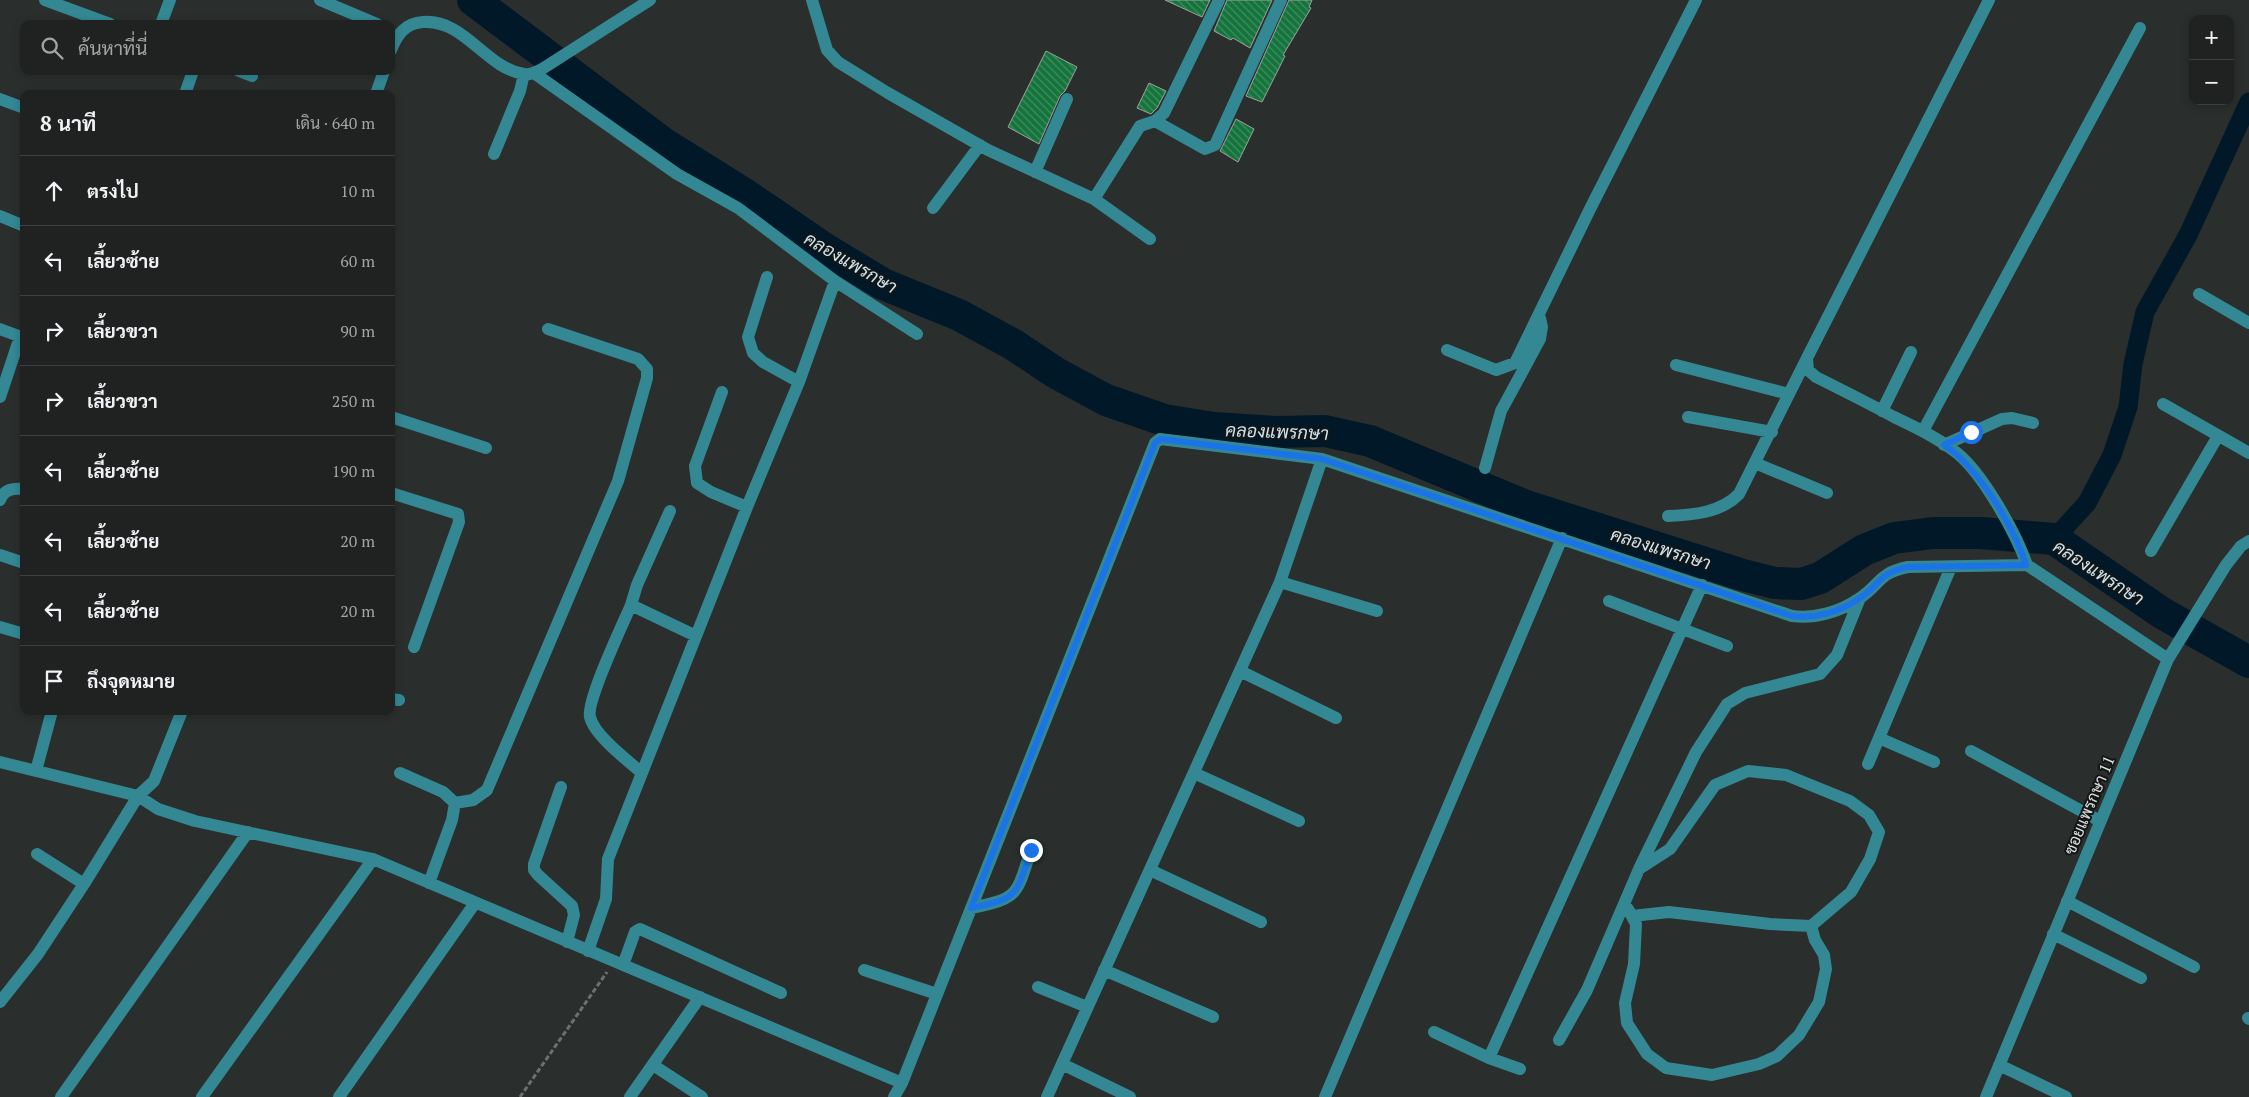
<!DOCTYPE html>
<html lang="th">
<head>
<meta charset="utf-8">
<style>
  body { margin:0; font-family:"PT Serif",Sarabun,serif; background:#282a2a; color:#f1f3f6 }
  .controls { position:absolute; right:15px; top:15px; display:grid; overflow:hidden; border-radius:10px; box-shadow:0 2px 8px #0003 }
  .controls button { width:45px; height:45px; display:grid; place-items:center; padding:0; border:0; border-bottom:1px solid #3d3f40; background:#202222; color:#f1f3f6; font:25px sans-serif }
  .stop { position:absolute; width:15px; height:15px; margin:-11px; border:4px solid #1a73e8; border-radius:50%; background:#fff }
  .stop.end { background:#1a73e8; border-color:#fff; box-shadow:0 1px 5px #0008 }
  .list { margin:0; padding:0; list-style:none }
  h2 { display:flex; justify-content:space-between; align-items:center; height:65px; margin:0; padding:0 20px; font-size:21px }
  h2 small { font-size:16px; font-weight:400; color:#a2a4a5 }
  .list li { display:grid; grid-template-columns:32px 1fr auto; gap:15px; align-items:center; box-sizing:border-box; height:70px; padding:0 20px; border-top:1px solid #3d3f40 }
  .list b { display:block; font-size:19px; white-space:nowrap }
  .list em { font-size:16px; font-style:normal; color:#a2a4a5 }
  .icon { flex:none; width:28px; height:28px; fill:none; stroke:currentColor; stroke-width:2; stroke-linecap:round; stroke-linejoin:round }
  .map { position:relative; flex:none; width:2249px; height:1097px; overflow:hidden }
  .search { position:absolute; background:#202222; box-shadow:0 2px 8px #0003; left:20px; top:20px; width:375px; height:55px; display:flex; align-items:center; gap:12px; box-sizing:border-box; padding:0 18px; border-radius:10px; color:#a2a4a5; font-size:19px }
  .panel { position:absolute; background:#202222; box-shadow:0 2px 8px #0003; left:20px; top:90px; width:375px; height:625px; border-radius:10px }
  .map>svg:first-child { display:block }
</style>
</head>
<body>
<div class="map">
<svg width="2249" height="1097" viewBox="0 0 2249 1097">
  <defs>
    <pattern id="building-back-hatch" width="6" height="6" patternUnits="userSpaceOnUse" patternTransform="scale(1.25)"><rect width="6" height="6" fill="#14743c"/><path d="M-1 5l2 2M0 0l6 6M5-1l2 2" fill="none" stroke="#418e61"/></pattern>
  </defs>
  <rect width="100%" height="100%" fill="#2a2e2d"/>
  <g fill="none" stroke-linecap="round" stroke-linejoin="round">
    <!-- canal -->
    <path stroke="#001828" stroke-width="19" d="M 2054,539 L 2087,503 L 2112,455 L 2128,407 L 2133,364 L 2145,312 L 2188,235 L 2249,102"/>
    <!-- river -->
    <path stroke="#001828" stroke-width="32" d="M 473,0 L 663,143 L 743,193 L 825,249 L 883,284 L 959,315 L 1014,345 L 1056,373 L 1106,400 L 1164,420 L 1214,428 L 1274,432 L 1325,431 L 1370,441 L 1526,506 L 1743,575 L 1775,583 L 1801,584 L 1820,578 L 1864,550 L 1894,538 L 1933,533 L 1981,533 L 2054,539 L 2162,613 L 2249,662"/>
  </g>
  <!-- building -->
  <path fill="url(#building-back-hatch)" stroke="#9fa3a0" d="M 1165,0 L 1210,0 L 1202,17 Z
    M 1227,0 L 1272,0 L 1250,48 L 1233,38 L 1231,40 L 1214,31 Z
    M 1289,0 L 1312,0 L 1309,7 L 1311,8 L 1283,55 L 1285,56 L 1262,102 L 1246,96 Z
    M 1046,51 L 1077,67 L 1065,91 L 1060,96 L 1039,144 L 1008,127 Z
    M 1149,83 L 1166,91 L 1157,108 L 1151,114 L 1137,108 Z
    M 1236,119 L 1254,129 L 1238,162 L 1220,151 Z"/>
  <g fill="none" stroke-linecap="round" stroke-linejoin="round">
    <!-- path -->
    <path stroke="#6d706f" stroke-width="3" stroke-dasharray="5 2.5" stroke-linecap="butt" d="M 520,1097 L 607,972"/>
    <!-- minor -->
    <path stroke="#338894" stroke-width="12" d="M 45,0 L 110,24
      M 320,0 L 377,24
      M 812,0 L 827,50 L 838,62 L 888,93 L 988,150 L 1094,199 L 1140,126 L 1155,121 L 1164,113 L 1219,0
      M 1989,0 L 1807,358 L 1808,370 L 1816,377 C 1842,390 1868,403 1894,417 C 1915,427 1938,438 1957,453 C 1983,474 2016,533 2027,565
      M 161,24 L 170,0
      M 391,50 C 397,35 405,23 423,22 C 465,19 485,68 524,74 C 531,75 536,72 542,69 L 650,0
      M 239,71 L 252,76
      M 534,73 L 677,174 L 738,208 L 835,281 L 917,334
      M 185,94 L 193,71
      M 376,94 L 384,71
      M 0,99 L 24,108
      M 1155,121 L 1205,149 L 1215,145 L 1281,0
      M 494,154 L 520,91 L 524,74
      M 1035,172 L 1067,99
      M 1094,199 L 1150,239
      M 933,208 L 980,145
      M 0,216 L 24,226
      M 767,277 L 748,337 L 753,353 L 763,362 L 799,382
      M 2199,294 L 2249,323
      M 0,329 L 24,338
      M 1447,350 L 1496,370 L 1515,363 L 1590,209 L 1696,0
      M 1676,365 L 1789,394
      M 722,392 L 695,466 L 697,483 L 711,492 L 747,507
      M 0,397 L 20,337
      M 2163,404 L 2249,453
      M 1882,411 L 1911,352
      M 391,417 L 486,448
      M 1688,417 L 1772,432
      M 1923,431 L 2140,28
      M 1944,445 L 2002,419 L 2012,418 L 2033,423
      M 1755,463 L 1827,493
      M 1485,468 L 1501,411 L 1540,339 L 1542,327 L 1540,318
      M 391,493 L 458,514 L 459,522 L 414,647
      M 0,500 C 4,489 13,488 24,489
      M 670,511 L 637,585 L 631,605 L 696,636
      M 1668,516 C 1692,515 1721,513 1739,494 L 1806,360
      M 2151,551 L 2218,436
      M 0,555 L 24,563
      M 1280,582 L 1377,611
      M 1609,601 L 1727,646
      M 631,605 C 623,624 586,701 590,717 C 594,735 627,760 642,773
      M 0,627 L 24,634
      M 1240,671 L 1336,718
      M 391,699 L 399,700
      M 1879,738 L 1934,762
      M 1971,751 L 2100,821
      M 0,762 L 138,796 L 158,809 L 195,821 L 373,859 L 902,1083
      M 1868,764 L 1951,567
      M 36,771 L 52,711
      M 400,773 L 443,792 L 455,803 L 452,820 L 429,883
      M 1194,773 L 1299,821
      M 561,787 L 534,864 L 534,870 L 538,875 L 572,906 L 574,915 L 567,942
      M 455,803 L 473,800 L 487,790 L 618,481 L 647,378 L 647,369 L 638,359 L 548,329
      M 37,854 L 84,884
      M 1150,870 L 1261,922
      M 2067,901 L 2194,967
      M 971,908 C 1020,898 1016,895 1031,850
      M 1628,909 L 1636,924 L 1634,964 L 1625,1003 L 1627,1023 L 1647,1054 L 1666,1068 L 1712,1075 L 1759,1064 L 1777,1056 L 1799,1035 L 1819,1002 L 1826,969 L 1824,955 L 1815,940 L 1811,926
      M 1632,916 L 1669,912 L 1770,924 L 1811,926 L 1851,892 L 1870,859 L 1879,832 L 1869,815 L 1850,801 L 1786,775 L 1748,771 L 1715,785 L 1670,849 L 1639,869
      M 2053,934 L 2141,978
      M 588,951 L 606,899 L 608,859 L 747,507 L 799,382 L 835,281
      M 623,965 L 635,932 L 640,929 L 781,993
      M 864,970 L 937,994
      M 1104,970 L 1213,1017
      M 1038,987 L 1087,1007
      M 0,1002 L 38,954 L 84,884 L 138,796 L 154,781 L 182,711
      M 2248,1018 L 2249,1019
      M 1434,1032 L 1489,1058 L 1520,1069
      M 1559,1040 L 1587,990 L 1639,869 L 1696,752 L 1727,704 L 1745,693 L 1820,674 L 1837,655 L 1860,598
      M 1489,1058 L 1702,585
      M 1062,1064 L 1130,1097
      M 653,1065 L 702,1097
      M 1999,1065 L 2066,1097
      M 61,1097 L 248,832
      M 202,1097 L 373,859
      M 339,1097 L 475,903
      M 630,1097 L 700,997
      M 894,1097 L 902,1083 L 1155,443 L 1160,439 L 1322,459 L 1792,616 C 1815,619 1840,612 1860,598 C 1881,584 1878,573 1908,567 L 2027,565 L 2168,659
      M 1047,1097 L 1280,582 L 1322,459
      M 1325,1097 L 1562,538
      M 1986,1097 L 2168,659 L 2226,565 L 2241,546 L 2249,541"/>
  </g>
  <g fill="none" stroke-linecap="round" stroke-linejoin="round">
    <!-- route -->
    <path stroke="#1a73e8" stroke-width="6" d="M 1031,850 C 1016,895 1020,898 971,908 L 1155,443 L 1160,439 L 1322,459 L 1792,616 C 1815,619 1840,612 1860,598 C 1881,584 1878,573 1908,567 L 2026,565 C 2014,527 1978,467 1944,445 L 1971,432"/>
  </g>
  <g text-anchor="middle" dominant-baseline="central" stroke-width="4" stroke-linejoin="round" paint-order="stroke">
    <!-- street labels -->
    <g font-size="16" fill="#dee0e0" stroke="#141616">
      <text transform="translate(2089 805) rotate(-67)">ซอยแพรกษา 11</text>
    </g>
    <!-- water labels -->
    <g font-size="18" font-style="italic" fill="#cde3f1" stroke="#141616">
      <text transform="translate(851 262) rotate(30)">คลองแพรกษา</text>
      <text transform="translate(1277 431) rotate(2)">คลองแพรกษา</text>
      <text transform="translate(1661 548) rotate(17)">คลองแพรกษา</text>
      <text transform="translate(2099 572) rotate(33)">คลองแพรกษา</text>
    </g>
  </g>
</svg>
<div class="controls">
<button>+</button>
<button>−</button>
</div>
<div class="stop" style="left:1971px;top:432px"></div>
<div class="stop end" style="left:1031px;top:850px"></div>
<div class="search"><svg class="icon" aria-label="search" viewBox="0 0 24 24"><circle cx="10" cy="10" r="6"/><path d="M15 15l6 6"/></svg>ค้นหาที่นี่</div>
<section class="panel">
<h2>8 นาที<small>เดิน · 640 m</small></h2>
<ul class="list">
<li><svg class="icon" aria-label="ahead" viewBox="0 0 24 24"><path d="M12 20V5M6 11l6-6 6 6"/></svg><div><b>ตรงไป</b></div><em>10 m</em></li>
<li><svg class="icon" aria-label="left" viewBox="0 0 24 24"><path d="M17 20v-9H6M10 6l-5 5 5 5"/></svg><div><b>เลี้ยวซ้าย</b></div><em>60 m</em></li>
<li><svg class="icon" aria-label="right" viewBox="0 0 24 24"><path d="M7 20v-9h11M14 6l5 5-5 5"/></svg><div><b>เลี้ยวขวา</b></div><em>90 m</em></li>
<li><svg class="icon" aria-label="right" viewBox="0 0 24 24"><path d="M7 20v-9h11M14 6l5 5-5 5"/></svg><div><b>เลี้ยวขวา</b></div><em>250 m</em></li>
<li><svg class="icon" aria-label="left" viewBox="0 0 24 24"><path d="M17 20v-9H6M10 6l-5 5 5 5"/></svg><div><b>เลี้ยวซ้าย</b></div><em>190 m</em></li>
<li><svg class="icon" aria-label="left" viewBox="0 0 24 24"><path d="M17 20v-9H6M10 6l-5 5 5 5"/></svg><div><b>เลี้ยวซ้าย</b></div><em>20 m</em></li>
<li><svg class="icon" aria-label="left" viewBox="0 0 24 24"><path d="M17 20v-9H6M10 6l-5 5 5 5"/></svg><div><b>เลี้ยวซ้าย</b></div><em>20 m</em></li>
<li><svg class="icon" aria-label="arrive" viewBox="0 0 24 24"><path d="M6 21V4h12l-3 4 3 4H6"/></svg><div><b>ถึงจุดหมาย</b></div></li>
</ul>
</section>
</div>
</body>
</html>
